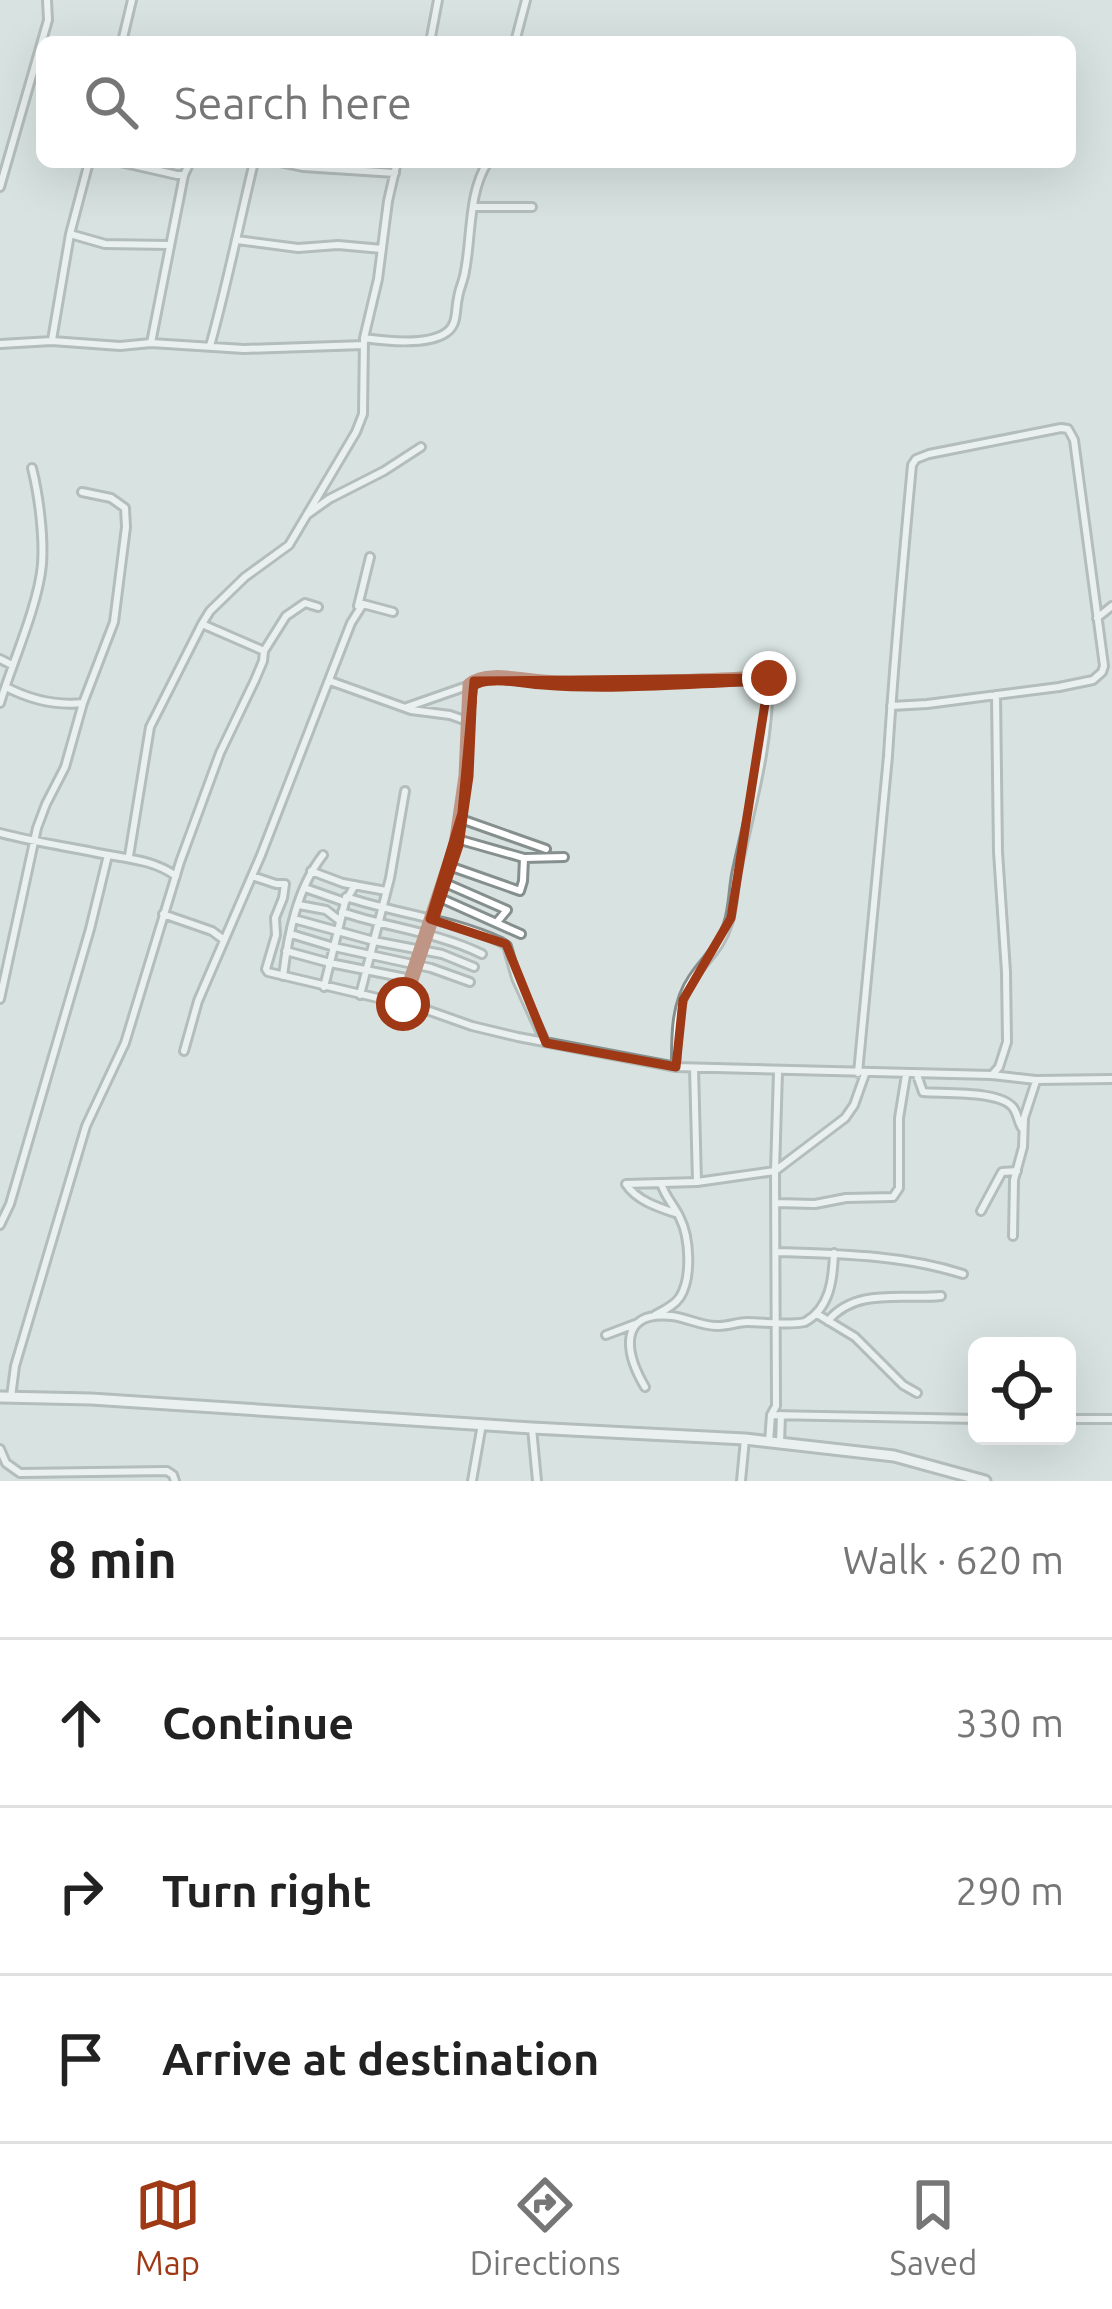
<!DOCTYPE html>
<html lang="en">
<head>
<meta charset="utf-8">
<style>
  body { margin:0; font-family:Ubuntu,sans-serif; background:#f6f6f6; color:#222 }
  .controls { position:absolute; right:36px; bottom:36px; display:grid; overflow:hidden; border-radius:18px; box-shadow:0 12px 48px #0002 }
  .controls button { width:108px; height:108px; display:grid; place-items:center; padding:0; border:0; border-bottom:3px solid #e0e0e0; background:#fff; color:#222; font:60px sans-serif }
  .stop { position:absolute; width:36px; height:36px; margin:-27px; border:9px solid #9f3815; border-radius:50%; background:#fff }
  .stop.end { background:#9f3815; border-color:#fff; box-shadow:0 3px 12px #0008 }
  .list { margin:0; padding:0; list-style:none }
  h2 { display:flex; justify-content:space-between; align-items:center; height:156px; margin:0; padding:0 48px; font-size:51px }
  h2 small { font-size:39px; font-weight:400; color:#767676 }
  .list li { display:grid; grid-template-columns:78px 1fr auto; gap:36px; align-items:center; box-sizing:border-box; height:168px; padding:0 48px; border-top:3px solid #e0e0e0 }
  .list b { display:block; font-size:45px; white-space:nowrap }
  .list em { font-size:39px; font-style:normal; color:#767676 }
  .icon { flex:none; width:66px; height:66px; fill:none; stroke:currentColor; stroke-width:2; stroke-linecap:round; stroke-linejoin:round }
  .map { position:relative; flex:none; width:1112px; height:1481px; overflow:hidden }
  .search { position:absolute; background:#fff; box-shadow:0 12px 48px #0002; left:36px; right:36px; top:36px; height:132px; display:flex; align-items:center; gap:30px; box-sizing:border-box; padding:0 42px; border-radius:18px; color:#767676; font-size:45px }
  .sheet { height:660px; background:#fff }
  nav { display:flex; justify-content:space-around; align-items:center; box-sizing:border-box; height:168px; border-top:3px solid #e0e0e0; background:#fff; font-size:33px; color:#767676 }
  nav a { display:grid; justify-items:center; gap:6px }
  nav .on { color:#9f3815 }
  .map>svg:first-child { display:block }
</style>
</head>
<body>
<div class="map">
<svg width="1112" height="1481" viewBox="0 0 1112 1481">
  <rect width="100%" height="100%" fill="#d8e3e1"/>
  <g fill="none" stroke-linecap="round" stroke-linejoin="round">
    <defs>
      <path id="street" d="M 122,42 L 132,0
        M 430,42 L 438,0
        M 515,42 L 526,0
        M 120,162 L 177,175 L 184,175 L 190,162
        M 279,162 L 303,167 L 395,173
        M 0,187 L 48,20 L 47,0
        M 475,207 L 532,207
        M 70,234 L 105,244 L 169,245
        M 237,240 L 298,248 L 338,245 L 382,249
        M 364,338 C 385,341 429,346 447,332 C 458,324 455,310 458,298 C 459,289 464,280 465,271 C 472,236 468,192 488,162
        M 52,340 L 70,234 L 89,162
        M 151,343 L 184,175
        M 0,344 L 52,341 L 120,346 L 151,343 L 244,349 L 364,345
        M 210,346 C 227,285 239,224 254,162
        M 308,514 L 329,499 L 384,471 L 421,447
        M 358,606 L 370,557
        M 1097,618 L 1112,606
        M 202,624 L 264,651
        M 0,659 L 12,665
        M 330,681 L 411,710 L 450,715 L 467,721
        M 6,687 C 31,700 55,706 83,703
        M 0,703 C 12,664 39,603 42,564 C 44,536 39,496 32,468
        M 407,707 L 470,685
        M 461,819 L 546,849
        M 0,833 C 34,842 69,847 103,854 C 130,859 153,860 176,876
        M 457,839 L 524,858 L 564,857
        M 129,856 L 150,727 L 202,624 L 210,611 L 245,577 L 289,545 L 356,432 L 363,414 L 364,338 L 378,279 L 388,201 L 397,162
        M 449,866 L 520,891 L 523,881 L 524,858
        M 311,871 L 343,883 L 386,891
        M 252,876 L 276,884 L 285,884 L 283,898 L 275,918 L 276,935 L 266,969 L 268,972 L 424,1009 L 472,1026 L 518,1037 L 676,1067 L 992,1075 L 1036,1080 L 1112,1079
        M 443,882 L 507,910 L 497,922
        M 305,888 L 345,902
        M 346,897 C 398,914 451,919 501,942 L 507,946 L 516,978 L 545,1042
        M 438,897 L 521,934
        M 299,905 L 326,910 L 339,920
        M 342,912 C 389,928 437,932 482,954
        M 163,914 L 212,931 L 224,940
        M 294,919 L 374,941 L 442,954 L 474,967
        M 291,934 L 334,947 L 431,968 L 470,982
        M 286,951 L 330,963 L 411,979
        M 283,976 C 288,935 297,888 323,855
        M 324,987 L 345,902 L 355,885
        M 360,995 L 390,878 L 405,791
        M 0,999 L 37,828 L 46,804 L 65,767 L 83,703 L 114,622 L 126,527 L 125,508 L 111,498 L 82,492
        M 403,1004 L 456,845 L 466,776 L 470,685 L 474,681 L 488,678 L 558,683 L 769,678 C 768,750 752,801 737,870 C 733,887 734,907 728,924 C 720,949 707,957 693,978 C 675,1004 676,1037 676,1067
        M 184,1051 L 198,1001 L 261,855 L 351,623 L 363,604 L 393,612
        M 694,1068 L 697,1182
        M 858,1073 L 888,756 C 894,659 903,562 912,465 L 916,459 L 929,454 L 1061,428 L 1068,429 L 1074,440 L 1104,666 L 1102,672 L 1093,680 L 1059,687 L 927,704 L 891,706
        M 917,1075 L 923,1092 C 943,1094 1003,1090 1014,1109 C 1018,1115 1018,1122 1022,1128
        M 992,1075 L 999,1067 L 1007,1042 L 1006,972 L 998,852 L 996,695
        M 626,1184 L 697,1182 L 775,1171 L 845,1118 L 854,1105 L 865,1074
        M 626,1184 C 636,1200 657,1207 675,1213
        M 776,1203 L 815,1204 L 846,1198 L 893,1197 L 899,1188 L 899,1118 L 906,1075
        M 981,1211 L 1002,1172 L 1017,1171
        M 0,1225 L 10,1204 L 90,929 L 108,855
        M 1013,1236 L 1014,1180 L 1023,1147 L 1024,1118 L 1036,1081
        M 777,1252 C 840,1254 903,1255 963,1274
        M 817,1314 L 855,1337 L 903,1385 L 917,1393
        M 655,1315 C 664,1310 674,1306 680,1297 C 692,1278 690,1238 680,1218 C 674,1205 665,1197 661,1183
        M 828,1321 C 856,1287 903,1300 941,1296
        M 606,1335 L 635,1324
        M 645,1387 C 626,1355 616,1310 672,1316 C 688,1318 703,1327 719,1326 C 729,1326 738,1322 747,1322 C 766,1322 786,1326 805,1322 C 830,1308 833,1280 834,1253
        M 11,1397 L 15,1366 L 86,1126 L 125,1043 L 180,862 L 220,753 L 255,680 L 263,661 L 264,651 L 286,616 L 305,603 L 318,607
        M 771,1415 L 977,1419
        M 1067,1419 L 1112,1419
        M 532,1428 L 537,1481
        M 769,1442 L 771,1415 L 776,1406 L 775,1171 L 778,1072
        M 780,1443 L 781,1415
        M 0,1449 L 6,1463 L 20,1473 L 167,1471 L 173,1475 L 175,1481
        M 472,1481 L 482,1424
        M 741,1481 L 745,1439"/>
      <path id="primary" d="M 0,1397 L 91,1399 L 532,1428 L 745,1439 L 894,1456 L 985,1481"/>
    </defs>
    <!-- street casing -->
    <use href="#street" stroke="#858f8d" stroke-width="12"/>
    <!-- primary casing -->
    <use href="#primary" stroke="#858f8d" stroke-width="15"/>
    <!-- street -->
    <use href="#street" stroke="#fff" stroke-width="6"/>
    <!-- primary -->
    <use href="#primary" stroke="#fff" stroke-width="9"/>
  </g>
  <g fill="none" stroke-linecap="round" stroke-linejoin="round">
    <!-- route -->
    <path stroke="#9f3815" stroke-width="15" d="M 403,1004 L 456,845 L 466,776 L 470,685 C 487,671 521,681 543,682 C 616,688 695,680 769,678"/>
  </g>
  <!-- marked area -->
  <path d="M0 0H1112V1481H0ZM 769,678 L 731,918 L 683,1000 L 676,1067 L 546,1043 L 506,944 L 430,919 L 462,813 L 474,681 Z" fill="#d8e3e1" fill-opacity=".55" fill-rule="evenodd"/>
  <path fill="none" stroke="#9f3815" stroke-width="9" stroke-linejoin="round" d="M 769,678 L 731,918 L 683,1000 L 676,1067 L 546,1043 L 506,944 L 430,919 L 462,813 L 474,681 Z"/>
</svg>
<div class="controls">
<button><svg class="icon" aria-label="locate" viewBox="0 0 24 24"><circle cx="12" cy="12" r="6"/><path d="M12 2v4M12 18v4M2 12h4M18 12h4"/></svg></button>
</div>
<div class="stop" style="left:403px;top:1004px"></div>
<div class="stop end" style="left:769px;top:678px"></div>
<div class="search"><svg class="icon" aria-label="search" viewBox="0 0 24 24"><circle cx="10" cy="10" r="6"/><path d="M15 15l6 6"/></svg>Search here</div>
</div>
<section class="sheet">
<h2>8 min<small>Walk · 620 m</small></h2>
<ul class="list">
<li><svg class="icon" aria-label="ahead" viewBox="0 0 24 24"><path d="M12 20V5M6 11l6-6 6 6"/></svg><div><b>Continue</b></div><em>330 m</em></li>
<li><svg class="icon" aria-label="right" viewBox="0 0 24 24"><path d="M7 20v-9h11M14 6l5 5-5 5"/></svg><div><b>Turn right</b></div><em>290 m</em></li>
<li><svg class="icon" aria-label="arrive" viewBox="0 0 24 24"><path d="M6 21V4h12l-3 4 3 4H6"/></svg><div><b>Arrive at destination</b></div></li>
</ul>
</section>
<nav>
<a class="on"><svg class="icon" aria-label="map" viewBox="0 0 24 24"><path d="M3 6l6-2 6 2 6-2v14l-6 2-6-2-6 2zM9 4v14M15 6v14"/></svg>Map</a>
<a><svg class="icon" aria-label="directions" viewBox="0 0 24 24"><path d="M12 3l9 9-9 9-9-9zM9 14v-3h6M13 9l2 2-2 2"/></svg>Directions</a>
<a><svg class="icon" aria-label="saved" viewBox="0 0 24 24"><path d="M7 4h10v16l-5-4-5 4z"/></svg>Saved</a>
</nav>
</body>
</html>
